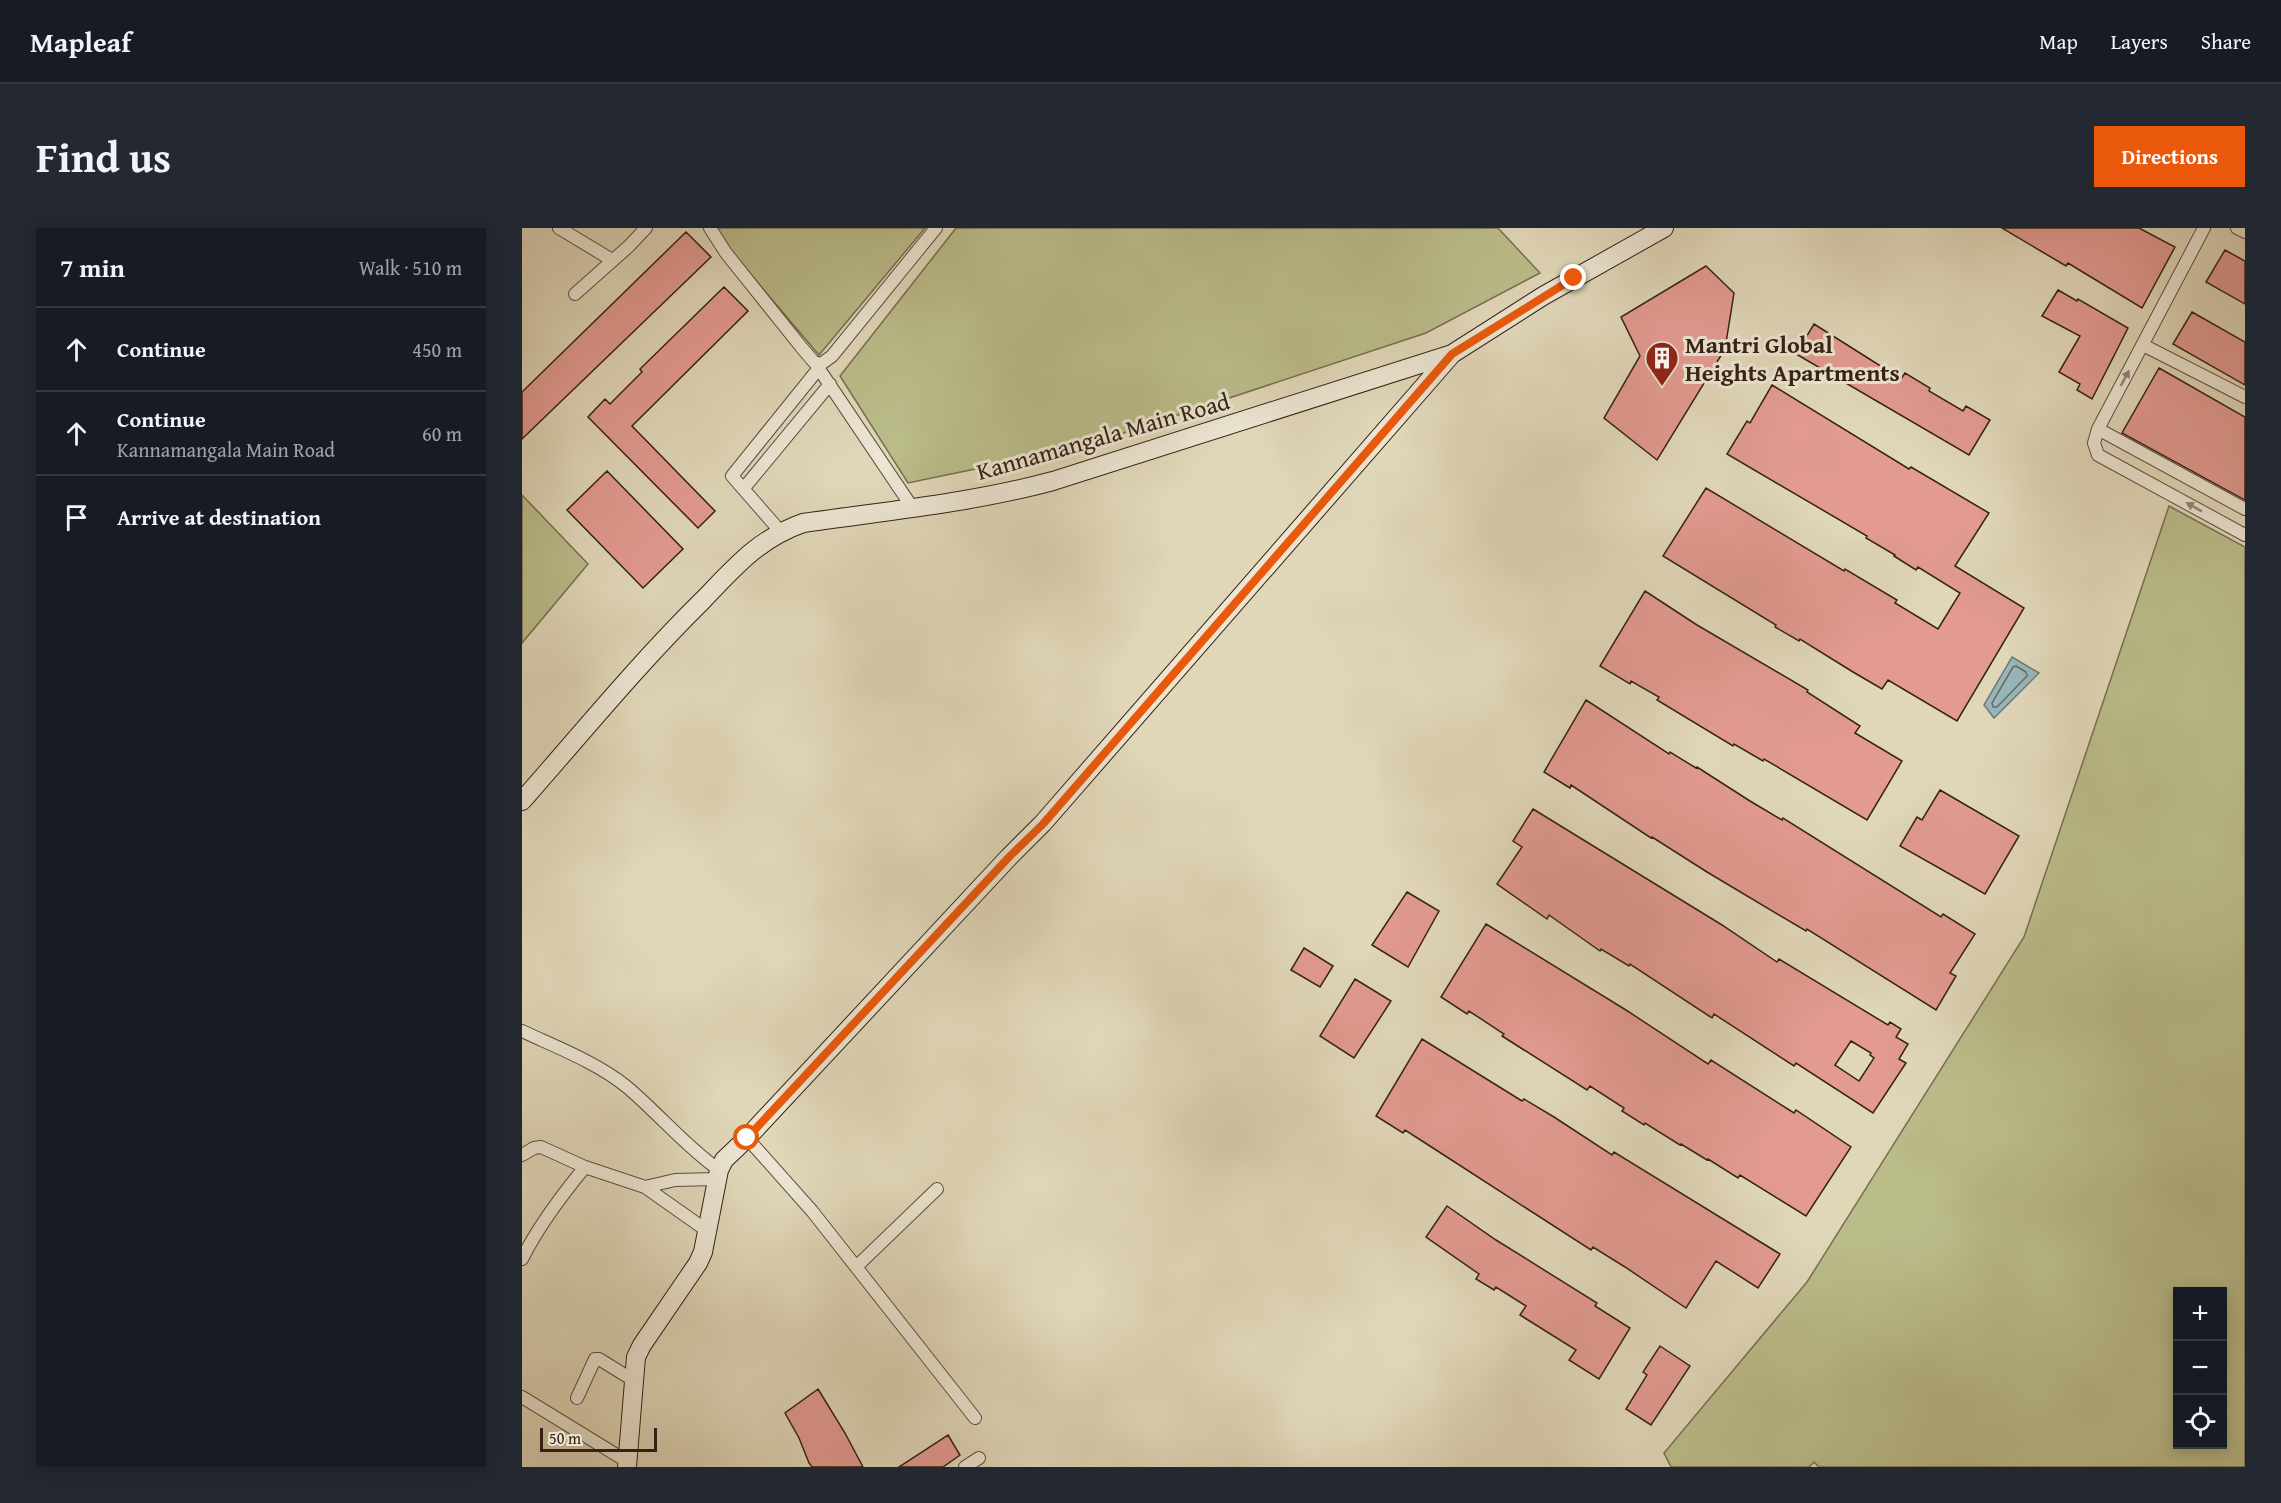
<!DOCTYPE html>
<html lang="en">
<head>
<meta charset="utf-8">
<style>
  body { margin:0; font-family:"Gentium Book Plus",serif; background:#242831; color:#f1f3f6 }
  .controls { position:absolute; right:18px; bottom:18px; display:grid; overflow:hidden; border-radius:0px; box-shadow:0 3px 15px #0003 }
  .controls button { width:54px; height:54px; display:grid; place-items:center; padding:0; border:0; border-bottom:2px solid #363941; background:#171b24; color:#f1f3f6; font:30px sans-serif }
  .scale { position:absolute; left:18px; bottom:15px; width:117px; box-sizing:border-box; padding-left:6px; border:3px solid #352116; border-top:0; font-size:16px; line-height:21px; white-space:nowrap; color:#352116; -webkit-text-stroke:4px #ebe5d2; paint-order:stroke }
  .stop { position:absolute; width:18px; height:18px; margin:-14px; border:4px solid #ea580c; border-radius:50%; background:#fff }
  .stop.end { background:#ea580c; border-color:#fff; box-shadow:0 2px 6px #0008 }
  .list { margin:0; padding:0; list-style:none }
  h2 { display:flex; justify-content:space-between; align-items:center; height:78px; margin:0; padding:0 24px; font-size:26px }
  h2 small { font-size:20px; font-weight:400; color:#9ea1a6 }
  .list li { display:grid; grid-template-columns:39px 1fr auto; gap:18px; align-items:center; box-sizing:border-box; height:84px; padding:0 24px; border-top:2px solid #363941 }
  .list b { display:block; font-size:22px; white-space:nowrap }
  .list p { margin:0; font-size:20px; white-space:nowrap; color:#9ea1a6 }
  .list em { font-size:20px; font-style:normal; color:#9ea1a6 }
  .icon { flex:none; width:33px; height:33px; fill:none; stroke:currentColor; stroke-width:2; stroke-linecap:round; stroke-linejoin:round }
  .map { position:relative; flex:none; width:1723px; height:1239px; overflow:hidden; border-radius:0px }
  header { display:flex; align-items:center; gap:36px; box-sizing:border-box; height:84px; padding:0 30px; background:#171b24; border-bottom:2px solid #363941 }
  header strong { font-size:28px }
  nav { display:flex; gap:33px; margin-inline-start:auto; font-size:21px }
  .intro { display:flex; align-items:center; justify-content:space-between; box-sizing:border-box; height:144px; padding:0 36px }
  h1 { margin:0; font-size:42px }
  .button { padding:15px 27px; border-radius:0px; background:#ea580c; color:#fff; font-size:21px; font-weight:700 }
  main { display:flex; gap:36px; padding:0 36px }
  aside { flex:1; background:#171b24; border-radius:0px; box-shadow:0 3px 15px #0003 }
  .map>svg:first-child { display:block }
</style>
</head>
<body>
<header>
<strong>Mapleaf</strong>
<nav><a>Map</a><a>Layers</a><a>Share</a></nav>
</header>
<div class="intro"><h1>Find us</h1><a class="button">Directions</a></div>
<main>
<aside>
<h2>7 min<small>Walk · 510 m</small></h2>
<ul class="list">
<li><svg class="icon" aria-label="ahead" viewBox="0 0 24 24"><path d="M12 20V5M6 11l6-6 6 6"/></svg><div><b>Continue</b></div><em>450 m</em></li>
<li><svg class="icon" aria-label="ahead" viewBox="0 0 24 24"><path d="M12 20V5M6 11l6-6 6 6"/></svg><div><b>Continue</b><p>Kannamangala Main Road</p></div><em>60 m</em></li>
<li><svg class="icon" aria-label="arrive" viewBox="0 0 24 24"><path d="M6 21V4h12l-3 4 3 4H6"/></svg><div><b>Arrive at destination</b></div></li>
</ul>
</aside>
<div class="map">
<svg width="1723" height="1239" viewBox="0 0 1723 1239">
  <rect width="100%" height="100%" fill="#e0d7b9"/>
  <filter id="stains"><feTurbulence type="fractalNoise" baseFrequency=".00333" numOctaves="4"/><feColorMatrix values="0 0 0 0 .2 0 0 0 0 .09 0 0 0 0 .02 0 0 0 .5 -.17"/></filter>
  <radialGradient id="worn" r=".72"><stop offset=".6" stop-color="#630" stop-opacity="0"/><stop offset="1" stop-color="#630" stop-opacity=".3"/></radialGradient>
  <!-- green -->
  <path fill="#babc8a" stroke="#786e50" stroke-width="1.5" fill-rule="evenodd" d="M 189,0 L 403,0 L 297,127 Z
    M 434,0 L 976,0 L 1018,45 L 904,105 L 559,219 L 386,255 L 318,148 Z
    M 0,267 L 66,336 L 0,415 Z
    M 1647,278 L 1723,319 L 1723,1239 L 1297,1239 L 1292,1234 L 1287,1239 L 1149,1239 L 1142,1225 L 1285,1054 L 1502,709 ZM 1656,1064 L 1700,1064 L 1700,1216 L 1656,1216 Z"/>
  <!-- water -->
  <path fill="#98b7ba" stroke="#707b78" stroke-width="1.5" d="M 1490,429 L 1517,445 L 1472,490 L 1462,477 Z"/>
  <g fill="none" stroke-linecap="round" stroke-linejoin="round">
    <!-- shore -->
    <path stroke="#666c68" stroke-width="1.5" d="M 1491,439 L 1494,438 L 1504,444 L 1505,448 L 1475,479 L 1471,479 L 1470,475 Z"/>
  </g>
  <!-- building -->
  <path fill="#e29a91" stroke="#352116" stroke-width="1.5" fill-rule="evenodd" d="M 1480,0 L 1617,0 L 1653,19 L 1620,80 L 1564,46 L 1546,35 L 1544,38 Z
    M 164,4 L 189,29 L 0,211 L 0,164 Z
    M 1703,22 L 1723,33 L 1723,76 L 1684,54 Z
    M 1184,38 L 1212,65 L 1203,121 L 1135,232 L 1082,190 L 1118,128 L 1099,89 Z
    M 202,59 L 226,83 L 110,198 L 193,283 L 176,300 L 66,189 L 83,171 L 88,176 L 120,144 L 118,141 Z
    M 1536,62 L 1555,73 L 1556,71 L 1606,100 L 1570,171 L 1555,162 L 1558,156 L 1537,144 L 1558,108 L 1520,88 Z
    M 1670,84 L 1723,114 L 1723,157 L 1651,116 Z
    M 1292,96 L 1379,151 L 1383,145 L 1408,160 L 1407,163 L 1441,183 L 1444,178 L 1468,192 L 1447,227 L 1274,126 Z
    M 1637,140 L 1723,189 L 1723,272 L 1600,205 Z
    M 1250,157 L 1387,241 L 1389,239 L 1467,285 L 1433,338 L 1502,380 L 1435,493 L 1366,452 L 1360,461 L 1331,444 L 1278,411 L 1277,413 L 1253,399 L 1254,397 L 1141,328 L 1184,260 L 1322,343 L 1323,341 L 1375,372 L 1373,375 L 1416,401 L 1438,365 L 1396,339 L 1394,342 L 1372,328 L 1373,327 L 1344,310 L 1345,308 L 1205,226 L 1225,193 L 1228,195 Z
    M 85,243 L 161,321 L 121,360 L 45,282 Z
    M 1123,363 L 1175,397 L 1286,462 L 1285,464 L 1338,498 L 1333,505 L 1380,533 L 1345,592 L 1242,531 L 1241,533 L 1212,516 L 1211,518 L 1135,472 L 1137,469 L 1109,453 L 1108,456 L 1078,438 Z
    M 1064,472 L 1147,526 L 1148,524 L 1174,540 L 1175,539 L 1228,573 L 1260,592 L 1261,590 L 1419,689 L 1421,686 L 1453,706 L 1428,745 L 1434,748 L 1414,782 L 1285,701 L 1284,703 L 1185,644 L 1130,609 L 1129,610 L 1049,557 L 1048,560 L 1022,544 Z
    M 1418,562 L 1497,608 L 1463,666 L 1378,618 L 1395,589 L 1400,592 Z
    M 1011,581 L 1200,697 L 1255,734 L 1257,731 L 1366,797 L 1368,794 L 1379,801 L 1374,809 L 1386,816 L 1377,831 L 1384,835 L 1351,885 L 1274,835 L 1272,838 L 1192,786 L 1190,790 L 1108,736 L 1107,738 L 1079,721 L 1078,723 L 1027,687 L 1025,691 L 975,656 L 1000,619 L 991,613 ZM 1329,813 L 1349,825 L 1348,827 L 1352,830 L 1337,853 L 1313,837 Z
    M 885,664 L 917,683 L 886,739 L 850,717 Z
    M 964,696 L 1104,782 L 1186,836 L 1189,832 L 1272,885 L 1274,882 L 1329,919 L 1284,988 L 1218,947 L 1216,950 L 1186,931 L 1185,932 L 1159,916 L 1158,917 L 1123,895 L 1122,897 L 1100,883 L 1102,880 L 1068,858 L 1065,862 L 980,808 L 982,806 L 947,783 L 945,786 L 919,769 Z
    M 782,720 L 811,738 L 798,759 L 769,742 Z
    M 833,751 L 869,773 L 832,830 L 798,808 Z
    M 900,811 L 1000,873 L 1002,871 L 1032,889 L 1090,927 L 1092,924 L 1258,1026 L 1236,1060 L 1194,1033 L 1164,1080 L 1103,1039 L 1071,1019 L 1069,1022 L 911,920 L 883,902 L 881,905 L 854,888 Z
    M 925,978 L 974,1012 L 1075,1075 L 1073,1078 L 1108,1100 L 1077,1151 L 1047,1132 L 1054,1122 L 998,1087 L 1004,1078 L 974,1059 L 972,1062 L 954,1051 L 957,1046 L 904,1009 Z
    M 1138,1118 L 1168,1138 L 1129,1197 L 1104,1181 L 1125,1147 L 1121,1144 Z
    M 296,1161 L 323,1205 L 341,1239 L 290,1239 L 287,1235 L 277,1210 L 263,1185 Z
    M 426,1207 L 438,1227 L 421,1239 L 377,1239 Z"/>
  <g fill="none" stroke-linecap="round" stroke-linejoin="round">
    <defs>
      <path id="street" d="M 37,0 L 90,32
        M 188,0 L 204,25 L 280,120 L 292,134 L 299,136 L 310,128 L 414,0
        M 1682,0 L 1576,201 L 1572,215 L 1576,227 L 1723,307
        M 1715,0 L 1723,4
        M 53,66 L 107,18 L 124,0
        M 1621,117 L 1723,169
        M 293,135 L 390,279
        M 1576,201 L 1723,281
        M 222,260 L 308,156
        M 258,303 L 210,248 L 297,140
        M 0,803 C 34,819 76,835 105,859 C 137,886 163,918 197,942
        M 225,910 L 290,983 L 453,1190
        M 0,927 L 12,920 L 19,919 L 63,939 L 123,959 L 184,1002
        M 123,959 L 153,952 L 194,951
        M 0,1031 C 17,997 39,968 63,939
        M 334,1039 L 415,961
        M 0,1169 L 106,1234
        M 55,1170 L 73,1131 L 77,1131 L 111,1152
        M 443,1239 L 457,1230"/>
      <path id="secondary" d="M 0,573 C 59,506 117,435 181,372 C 213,339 236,311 281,295 C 365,283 449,275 531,253 L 930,126 L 1021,68 L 1142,0
        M 105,1239 L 114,1129 L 120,1117 L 176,1035 L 181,1024 L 197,942 L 202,932 L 225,910 L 487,629 L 521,595 L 930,126"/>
    </defs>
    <!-- street casing -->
    <use href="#street" stroke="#604e3f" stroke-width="14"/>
    <!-- secondary casing -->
    <use href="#secondary" stroke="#352116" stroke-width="20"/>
    <!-- street -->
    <use href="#street" stroke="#ebe5d2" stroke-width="12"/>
    <!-- secondary -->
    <use href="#secondary" stroke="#ebe5d2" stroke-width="18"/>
  </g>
  <!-- one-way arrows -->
  <defs><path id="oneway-solid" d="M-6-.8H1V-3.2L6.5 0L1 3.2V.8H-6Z" transform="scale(1.5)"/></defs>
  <g fill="#908374">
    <use href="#oneway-solid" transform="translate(1603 150) rotate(-62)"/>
    <use href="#oneway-solid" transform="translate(1672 279) rotate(-151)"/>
  </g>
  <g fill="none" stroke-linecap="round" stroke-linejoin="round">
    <!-- route -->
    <path stroke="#ea580c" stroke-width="8" d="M 225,910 L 487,629 L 521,596 L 930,126 L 1052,50"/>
  </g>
  <!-- icons -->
  <defs>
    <symbol id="building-pin" viewBox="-11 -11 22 30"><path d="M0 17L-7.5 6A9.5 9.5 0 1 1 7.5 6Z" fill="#8f2418" stroke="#ebe5d2"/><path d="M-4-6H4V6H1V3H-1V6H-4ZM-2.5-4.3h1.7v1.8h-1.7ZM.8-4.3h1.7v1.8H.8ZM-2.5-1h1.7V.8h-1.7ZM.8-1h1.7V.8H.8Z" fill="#fff"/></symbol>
  </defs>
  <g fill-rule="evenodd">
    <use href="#building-pin" x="1121" y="111" width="38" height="52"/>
  </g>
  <g text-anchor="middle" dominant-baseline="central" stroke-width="6" stroke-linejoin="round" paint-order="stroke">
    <!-- poi labels -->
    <g font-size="24" font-weight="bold" fill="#352116" stroke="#ebe5d2" text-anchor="start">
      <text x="1163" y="116">Mantri Global<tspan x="1163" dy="28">Heights Apartments</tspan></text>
    </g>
    <!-- street labels -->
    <g font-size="24" fill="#352116" stroke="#ebe5d2">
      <text transform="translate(581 208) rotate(-16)">Kannamangala Main Road</text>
    </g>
  </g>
  <rect width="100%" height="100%" filter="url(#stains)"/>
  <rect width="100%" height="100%" fill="url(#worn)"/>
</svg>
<div class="controls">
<button>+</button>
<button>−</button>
<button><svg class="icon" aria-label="locate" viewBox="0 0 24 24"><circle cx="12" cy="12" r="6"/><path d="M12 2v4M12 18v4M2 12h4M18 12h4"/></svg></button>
</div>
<div class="scale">50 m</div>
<div class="stop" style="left:225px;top:910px"></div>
<div class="stop end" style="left:1052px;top:50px"></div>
</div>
</main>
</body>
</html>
